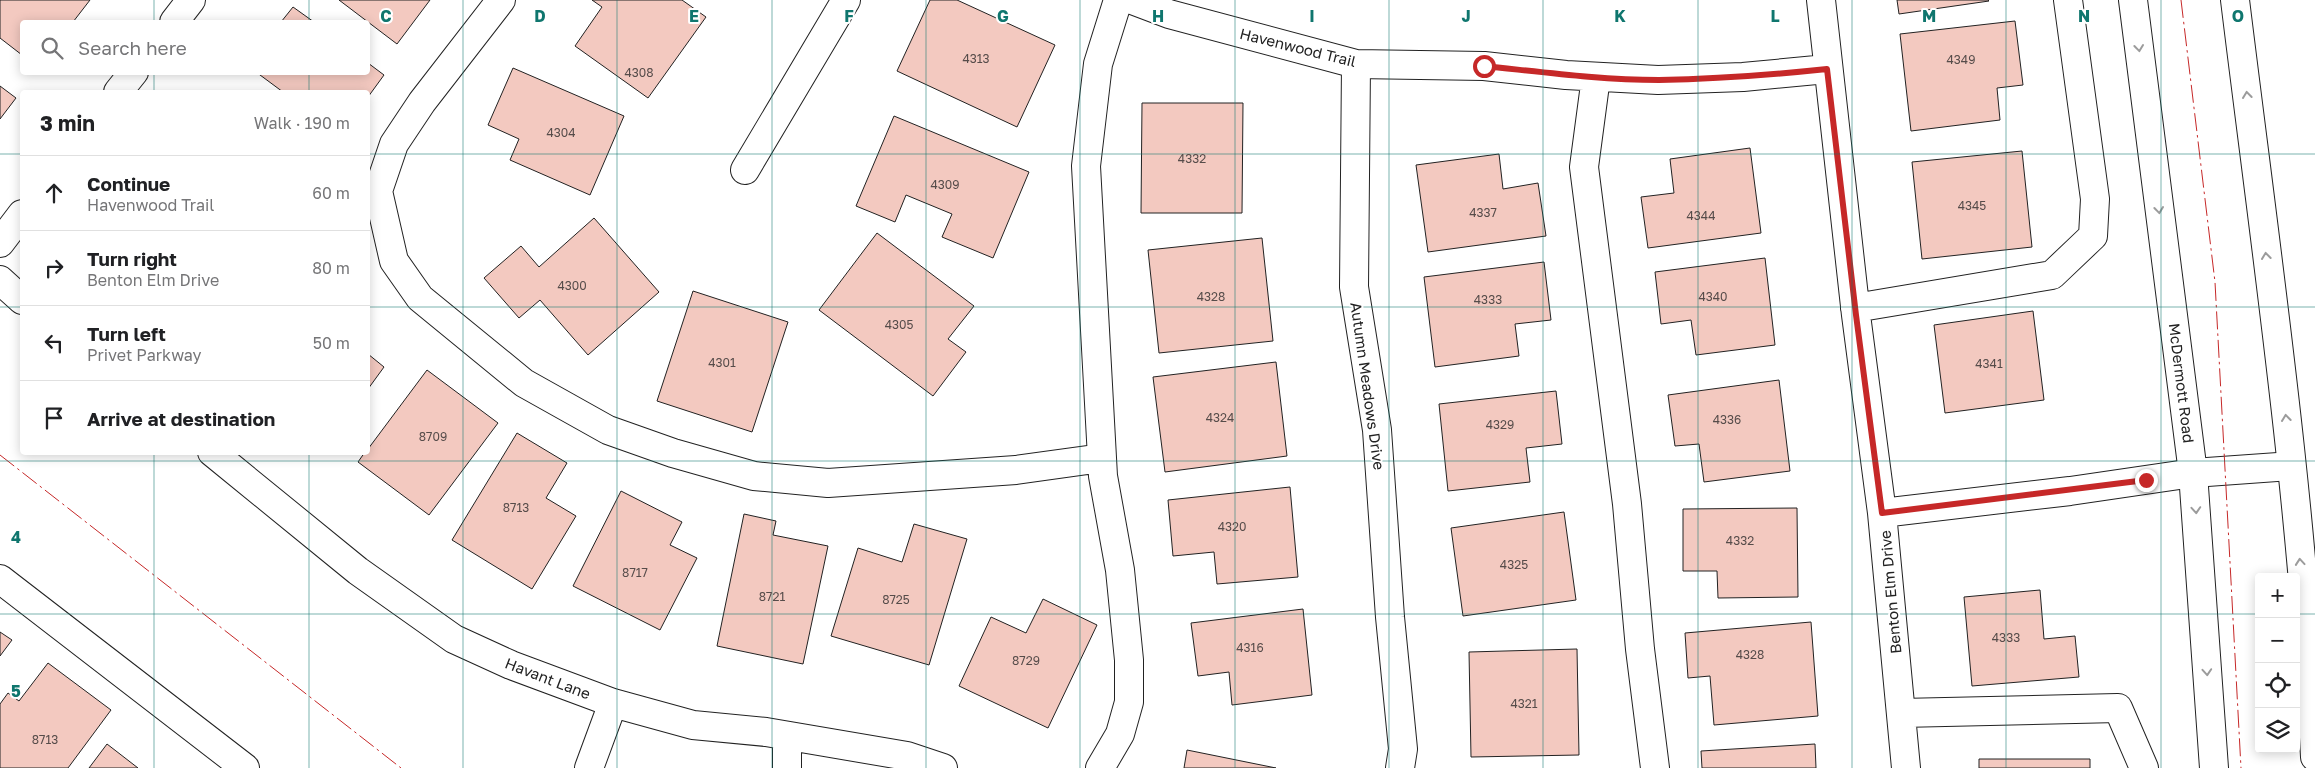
<!DOCTYPE html>
<html lang="en">
<head>
<meta charset="utf-8">
<style>
  body { margin:0; font-family:"Golos Text",sans-serif; background:#f2f2f2; color:#202124 }
  .controls { position:absolute; right:15px; bottom:15px; display:grid; overflow:hidden; border-radius:5px; box-shadow:0 2px 12px #0003 }
  .controls button { width:45px; height:45px; display:grid; place-items:center; padding:0; border:0; border-bottom:1px solid #e0e0e0; background:#fff; color:#202124; font:25px sans-serif }
  .stop { position:absolute; width:15px; height:15px; margin:-11px; border:4px solid #c62828; border-radius:50%; background:#fff }
  .stop.end { background:#c62828; border-color:#fff; box-shadow:0 1px 5px #0008 }
  .list { margin:0; padding:0; list-style:none }
  h2 { display:flex; justify-content:space-between; align-items:center; height:65px; margin:0; padding:0 20px; font-size:21px }
  h2 small { font-size:16px; font-weight:400; color:#757577 }
  .list li { display:grid; grid-template-columns:32px 1fr auto; gap:15px; align-items:center; box-sizing:border-box; height:75px; padding:0 20px; border-top:1px solid #e0e0e0 }
  .list b { display:block; font-size:19px; white-space:nowrap }
  .list p { margin:0; font-size:16px; white-space:nowrap; color:#757577 }
  .list em { font-size:16px; font-style:normal; color:#757577 }
  .icon { flex:none; width:28px; height:28px; fill:none; stroke:currentColor; stroke-width:2; stroke-linecap:round; stroke-linejoin:round }
  .map { position:relative; flex:none; width:2315px; height:768px; overflow:hidden }
  .search { position:absolute; background:#fff; box-shadow:0 2px 12px #0003; left:20px; top:20px; width:350px; height:55px; display:flex; align-items:center; gap:12px; box-sizing:border-box; padding:0 18px; border-radius:5px; color:#757577; font-size:19px }
  .panel { position:absolute; background:#fff; box-shadow:0 2px 12px #0003; left:20px; top:90px; width:350px; height:365px; border-radius:5px }
  .map>svg:first-child { display:block }
</style>
</head>
<body>
<div class="map">
<svg width="2315" height="768" viewBox="0 0 2315 768">
  <rect width="100%" height="100%" fill="#fff"/>
  <!-- building -->
  <path fill="#f3c9c0" stroke="#222" d="M 0,0 L 90,0 L 73,22 L 22,22 L 22,55 L 0,38 Z
    M 339,0 L 430,0 L 397,44 Z
    M 592,0 L 682,0 L 706,17 L 648,98 L 575,46 L 602,7 Z
    M 930,0 L 957,0 L 1055,45 L 1017,127 L 897,71 Z
    M 1897,0 L 1988,0 L 1989,1 L 1899,14 Z
    M 293,7 L 314,22 L 281,22 Z
    M 2015,21 L 2023,85 L 1997,88 L 2000,120 L 1911,131 L 1900,34 Z
    M 368,63 L 384,75 L 368,97 L 368,92 L 283,92 L 256,72 L 368,72 Z
    M 513,68 L 624,116 L 590,195 L 510,160 L 519,139 L 488,125 Z
    M 0,86 L 16,98 L 0,119 Z
    M 1142,103 L 1243,103 L 1242,213 L 1141,213 Z
    M 894,116 L 1029,172 L 993,258 L 942,237 L 952,214 L 906,195 L 895,222 L 856,206 Z
    M 1750,148 L 1761,233 L 1648,248 L 1641,197 L 1674,193 L 1670,159 Z
    M 2022,151 L 2032,247 L 1922,259 L 1912,162 Z
    M 1499,154 L 1503,189 L 1538,183 L 1546,236 L 1428,252 L 1416,165 Z
    M 594,218 L 659,292 L 588,355 L 540,300 L 519,318 L 484,278 L 521,246 L 539,267 Z
    M 877,233 L 974,306 L 948,339 L 966,352 L 933,396 L 819,310 Z
    M 1262,238 L 1273,341 L 1159,353 L 1148,250 Z
    M 1765,258 L 1775,345 L 1696,355 L 1691,320 L 1661,324 L 1655,272 Z
    M 1544,262 L 1551,320 L 1515,324 L 1519,356 L 1435,367 L 1424,277 Z
    M 693,291 L 788,322 L 752,432 L 657,401 Z
    M 2033,311 L 2044,400 L 1945,413 L 1934,325 Z
    M 368,354 L 384,367 L 368,389 Z
    M 1276,362 L 1287,456 L 1165,472 L 1153,377 Z
    M 427,370 L 498,423 L 429,515 L 358,462 L 365,452 L 368,452 L 368,449 Z
    M 1779,380 L 1790,471 L 1704,482 L 1699,444 L 1675,446 L 1668,395 Z
    M 1556,391 L 1562,444 L 1526,448 L 1530,482 L 1448,491 L 1439,404 Z
    M 517,433 L 567,463 L 546,498 L 576,516 L 532,589 L 452,540 Z
    M 1290,487 L 1298,577 L 1217,584 L 1214,552 L 1173,556 L 1168,500 Z
    M 621,491 L 682,522 L 670,545 L 697,558 L 660,630 L 573,586 Z
    M 1797,508 L 1798,597 L 1718,598 L 1717,571 L 1683,571 L 1683,509 Z
    M 1564,512 L 1576,600 L 1463,616 L 1451,528 Z
    M 744,514 L 776,521 L 773,535 L 828,546 L 803,664 L 717,646 Z
    M 914,524 L 967,539 L 929,665 L 831,636 L 858,548 L 902,562 Z
    M 2040,590 L 2044,639 L 2075,636 L 2079,677 L 1972,686 L 1964,597 Z
    M 1043,599 L 1097,625 L 1048,728 L 959,686 L 991,617 L 1026,633 Z
    M 1303,609 L 1312,695 L 1232,705 L 1229,672 L 1198,676 L 1191,623 Z
    M 1811,622 L 1818,716 L 1714,725 L 1710,676 L 1688,678 L 1685,633 Z
    M 0,632 L 12,640 L 0,656 Z
    M 1577,649 L 1579,755 L 1471,757 L 1469,652 Z
    M 48,663 L 111,710 L 68,768 L 0,768 L 0,704 L 8,693 L 19,701 Z
    M 107,744 L 138,768 L 89,768 Z
    M 1815,744 L 1816,768 L 1702,768 L 1701,751 Z
    M 1187,750 L 1276,768 L 1184,768 Z
    M 1979,759 L 2090,759 L 2090,768 L 1979,768 Z"/>
  <g fill="none" stroke-linecap="round" stroke-linejoin="round">
    <defs>
      <path id="minor" d="M 501,0 L 422,102 L 394,144 L 378,191 L 394,261 L 420,298 L 524,383 L 608,430 L 673,453 L 754,476 L 828,483 L 1016,470 L 1102,458
        M 1132,0 L 1169,14 L 1356,64 L 1484,66 L 1566,75 L 1658,80 L 1743,77 L 1827,69
        M 1821,0 L 1856,315 L 1882,513 L 1906,768
        M 174,22 L 191,0
        M 1356,64 L 1354,287 L 1377,430 L 1390,617 L 1403,749 L 1400,768
        M 1596,77 L 1584,167 L 1627,504 L 1640,649 L 1655,768
        M 118,92 L 134,72
        M 745,170 L 846,0
        M 0,243 L 22,214
        M 0,280 L 22,300
        M 1855,308 L 2052,275 L 2093,236 L 2095,199 L 2068,0
        M 212,452 L 358,571 L 454,639 L 511,665 L 613,703 L 693,725 L 766,732 L 907,756 L 943,768
        M 1882,513 L 2070,491 L 2193,473 L 2291,466
        M 0,579 L 245,768
        M 1901,713 L 2118,708 L 2144,768
        M 787,736 L 787,768
        M 589,768 L 613,703
        M 1100,768 L 1120,734 L 1129,702 L 1129,660 L 1120,570 L 1103,476 L 1086,166 L 1098,64 L 1118,0"/>
      <path id="major" d="M 2133,0 L 2193,473 L 2214,768
        M 2235,0 C 2266,252 2303,504 2315,757"/>
    </defs>
    <!-- minor casing -->
    <use href="#minor" stroke="#222" stroke-width="30"/>
    <!-- major casing -->
    <use href="#major" stroke="#222" stroke-width="30"/>
    <!-- minor -->
    <use href="#minor" stroke="#fff" stroke-width="28"/>
    <!-- major -->
    <use href="#major" stroke="#fff" stroke-width="28"/>
    <!-- power -->
    <path stroke="#c62828" stroke-width="1" stroke-dasharray="18 4 2.5 4" stroke-linecap="butt" d="M 2181,0 L 2215,282 L 2241,768
      M 0,455 L 401,768"/>
  </g>
  <!-- one-way arrows -->
  <defs><path id="oneway-chevron" d="M-2-3.5L2.5 0L-2 3.5" fill="none" stroke-width="1.6" stroke-linecap="round" stroke-linejoin="round" transform="scale(1.25)"/></defs>
  <g stroke="#9c9c9c">
    <use href="#oneway-chevron" transform="translate(2139 48) rotate(83)"/>
    <use href="#oneway-chevron" transform="translate(2247 95) rotate(-97)"/>
    <use href="#oneway-chevron" transform="translate(2159 210) rotate(83)"/>
    <use href="#oneway-chevron" transform="translate(2266 256) rotate(-97)"/>
    <use href="#oneway-chevron" transform="translate(2286 418) rotate(-97)"/>
    <use href="#oneway-chevron" transform="translate(2196 510) rotate(86)"/>
    <use href="#oneway-chevron" transform="translate(2300 562) rotate(-95)"/>
    <use href="#oneway-chevron" transform="translate(2207 672) rotate(86)"/>
  </g>
  <g fill="none" stroke-linecap="round" stroke-linejoin="round">
    <!-- route -->
    <path stroke="#c62828" stroke-width="6" d="M 1484,66 C 1542,72 1601,80 1659,80 C 1716,79 1771,75 1827,69 L 1856,315 L 1882,513 L 2146,480"/>
  </g>
  <!-- grid -->
  <path fill="none" stroke="#0f766e" stroke-width="1" stroke-opacity="0.55" d="M 154,0 L 154,22M 309,0 L 309,22M 463,0 L 463,768M 617,0 L 617,768M 772,0 L 772,768M 926,0 L 926,768M 1080,0 L 1080,768M 1235,0 L 1235,768M 1389,0 L 1389,768M 1543,0 L 1543,768M 1698,0 L 1698,768M 1852,0 L 1852,768M 2006,0 L 2006,768M 2161,0 L 2161,768M 154,72 L 154,92M 309,72 L 309,92M 0,154 L 22,154M 368,154 L 2315,154M 0,307 L 22,307M 368,307 L 2315,307M 154,452 L 154,768M 309,452 L 309,768M 0,461 L 2315,461M 0,614 L 2259,614M 2296,614 L 2315,614"/>
  <g text-anchor="middle" dominant-baseline="central" stroke-width="4" stroke-linejoin="round" paint-order="stroke">
    <!-- number labels -->
    <g font-size="12" fill="#564c4a">
      <text x="976" y="58">4313</text>
      <text x="1961" y="59">4349</text>
      <text x="639" y="72">4308</text>
      <text x="561" y="132">4304</text>
      <text x="1192" y="158">4332</text>
      <text x="945" y="184">4309</text>
      <text x="1972" y="205">4345</text>
      <text x="1483" y="212">4337</text>
      <text x="1701" y="215">4344</text>
      <text x="572" y="285">4300</text>
      <text x="1211" y="296">4328</text>
      <text x="1713" y="296">4340</text>
      <text x="1488" y="299">4333</text>
      <text x="899" y="324">4305</text>
      <text x="722" y="362">4301</text>
      <text x="1989" y="363">4341</text>
      <text x="1220" y="417">4324</text>
      <text x="1727" y="419">4336</text>
      <text x="1500" y="424">4329</text>
      <text x="433" y="436">8709</text>
      <text x="516" y="507">8713</text>
      <text x="1232" y="526">4320</text>
      <text x="1740" y="540">4332</text>
      <text x="1514" y="564">4325</text>
      <text x="635" y="572">8717</text>
      <text x="772" y="596">8721</text>
      <text x="896" y="599">8725</text>
      <text x="2006" y="637">4333</text>
      <text x="1250" y="647">4316</text>
      <text x="1750" y="654">4328</text>
      <text x="1026" y="660">8729</text>
      <text x="1524" y="703">4321</text>
      <text x="45" y="739">8713</text>
    </g>
    <!-- street labels -->
    <g font-size="15" fill="#222" stroke="#fff">
      <text transform="translate(1298 47) rotate(14)">Havenwood Trail</text>
      <text transform="translate(2182 383) rotate(83)">McDermott Road</text>
      <text transform="translate(1368 386) rotate(82)">Autumn Meadows Drive</text>
      <text transform="translate(1890 592) rotate(-95)">Benton Elm Drive</text>
      <text transform="translate(548 678) rotate(21)">Havant Lane</text>
    </g>
  </g>
  <g font-size="16" text-anchor="middle" font-weight="bold" fill="#0f766e" stroke="#fff" stroke-width="4" stroke-linejoin="round" paint-order="stroke">
    <text x="386" y="22">C</text>
    <text x="540" y="22">D</text>
    <text x="694" y="22">E</text>
    <text x="849" y="22">F</text>
    <text x="1003" y="22">G</text>
    <text x="1158" y="22">H</text>
    <text x="1312" y="22">I</text>
    <text x="1466" y="22">J</text>
    <text x="1620" y="22">K</text>
    <text x="1775" y="22">L</text>
    <text x="1929" y="22">M</text>
    <text x="2084" y="22">N</text>
    <text x="2238" y="22">O</text>
    <text x="16" y="543">4</text>
    <text x="16" y="697">5</text>
  </g>
</svg>
<div class="controls">
<button>+</button>
<button>−</button>
<button><svg class="icon" aria-label="locate" viewBox="0 0 24 24"><circle cx="12" cy="12" r="6"/><path d="M12 2v4M12 18v4M2 12h4M18 12h4"/></svg></button>
<button><svg class="icon" aria-label="layers" viewBox="0 0 24 24"><path d="M12 4l9 5-9 5-9-5zM3 14l9 5 9-5"/></svg></button>
</div>
<div class="stop" style="left:1484px;top:66px"></div>
<div class="stop end" style="left:2146px;top:480px"></div>
<div class="search"><svg class="icon" aria-label="search" viewBox="0 0 24 24"><circle cx="10" cy="10" r="6"/><path d="M15 15l6 6"/></svg>Search here</div>
<section class="panel">
<h2>3 min<small>Walk · 190 m</small></h2>
<ul class="list">
<li><svg class="icon" aria-label="ahead" viewBox="0 0 24 24"><path d="M12 20V5M6 11l6-6 6 6"/></svg><div><b>Continue</b><p>Havenwood Trail</p></div><em>60 m</em></li>
<li><svg class="icon" aria-label="right" viewBox="0 0 24 24"><path d="M7 20v-9h11M14 6l5 5-5 5"/></svg><div><b>Turn right</b><p>Benton Elm Drive</p></div><em>80 m</em></li>
<li><svg class="icon" aria-label="left" viewBox="0 0 24 24"><path d="M17 20v-9H6M10 6l-5 5 5 5"/></svg><div><b>Turn left</b><p>Privet Parkway</p></div><em>50 m</em></li>
<li><svg class="icon" aria-label="arrive" viewBox="0 0 24 24"><path d="M6 21V4h12l-3 4 3 4H6"/></svg><div><b>Arrive at destination</b></div></li>
</ul>
</section>
</div>
</body>
</html>
